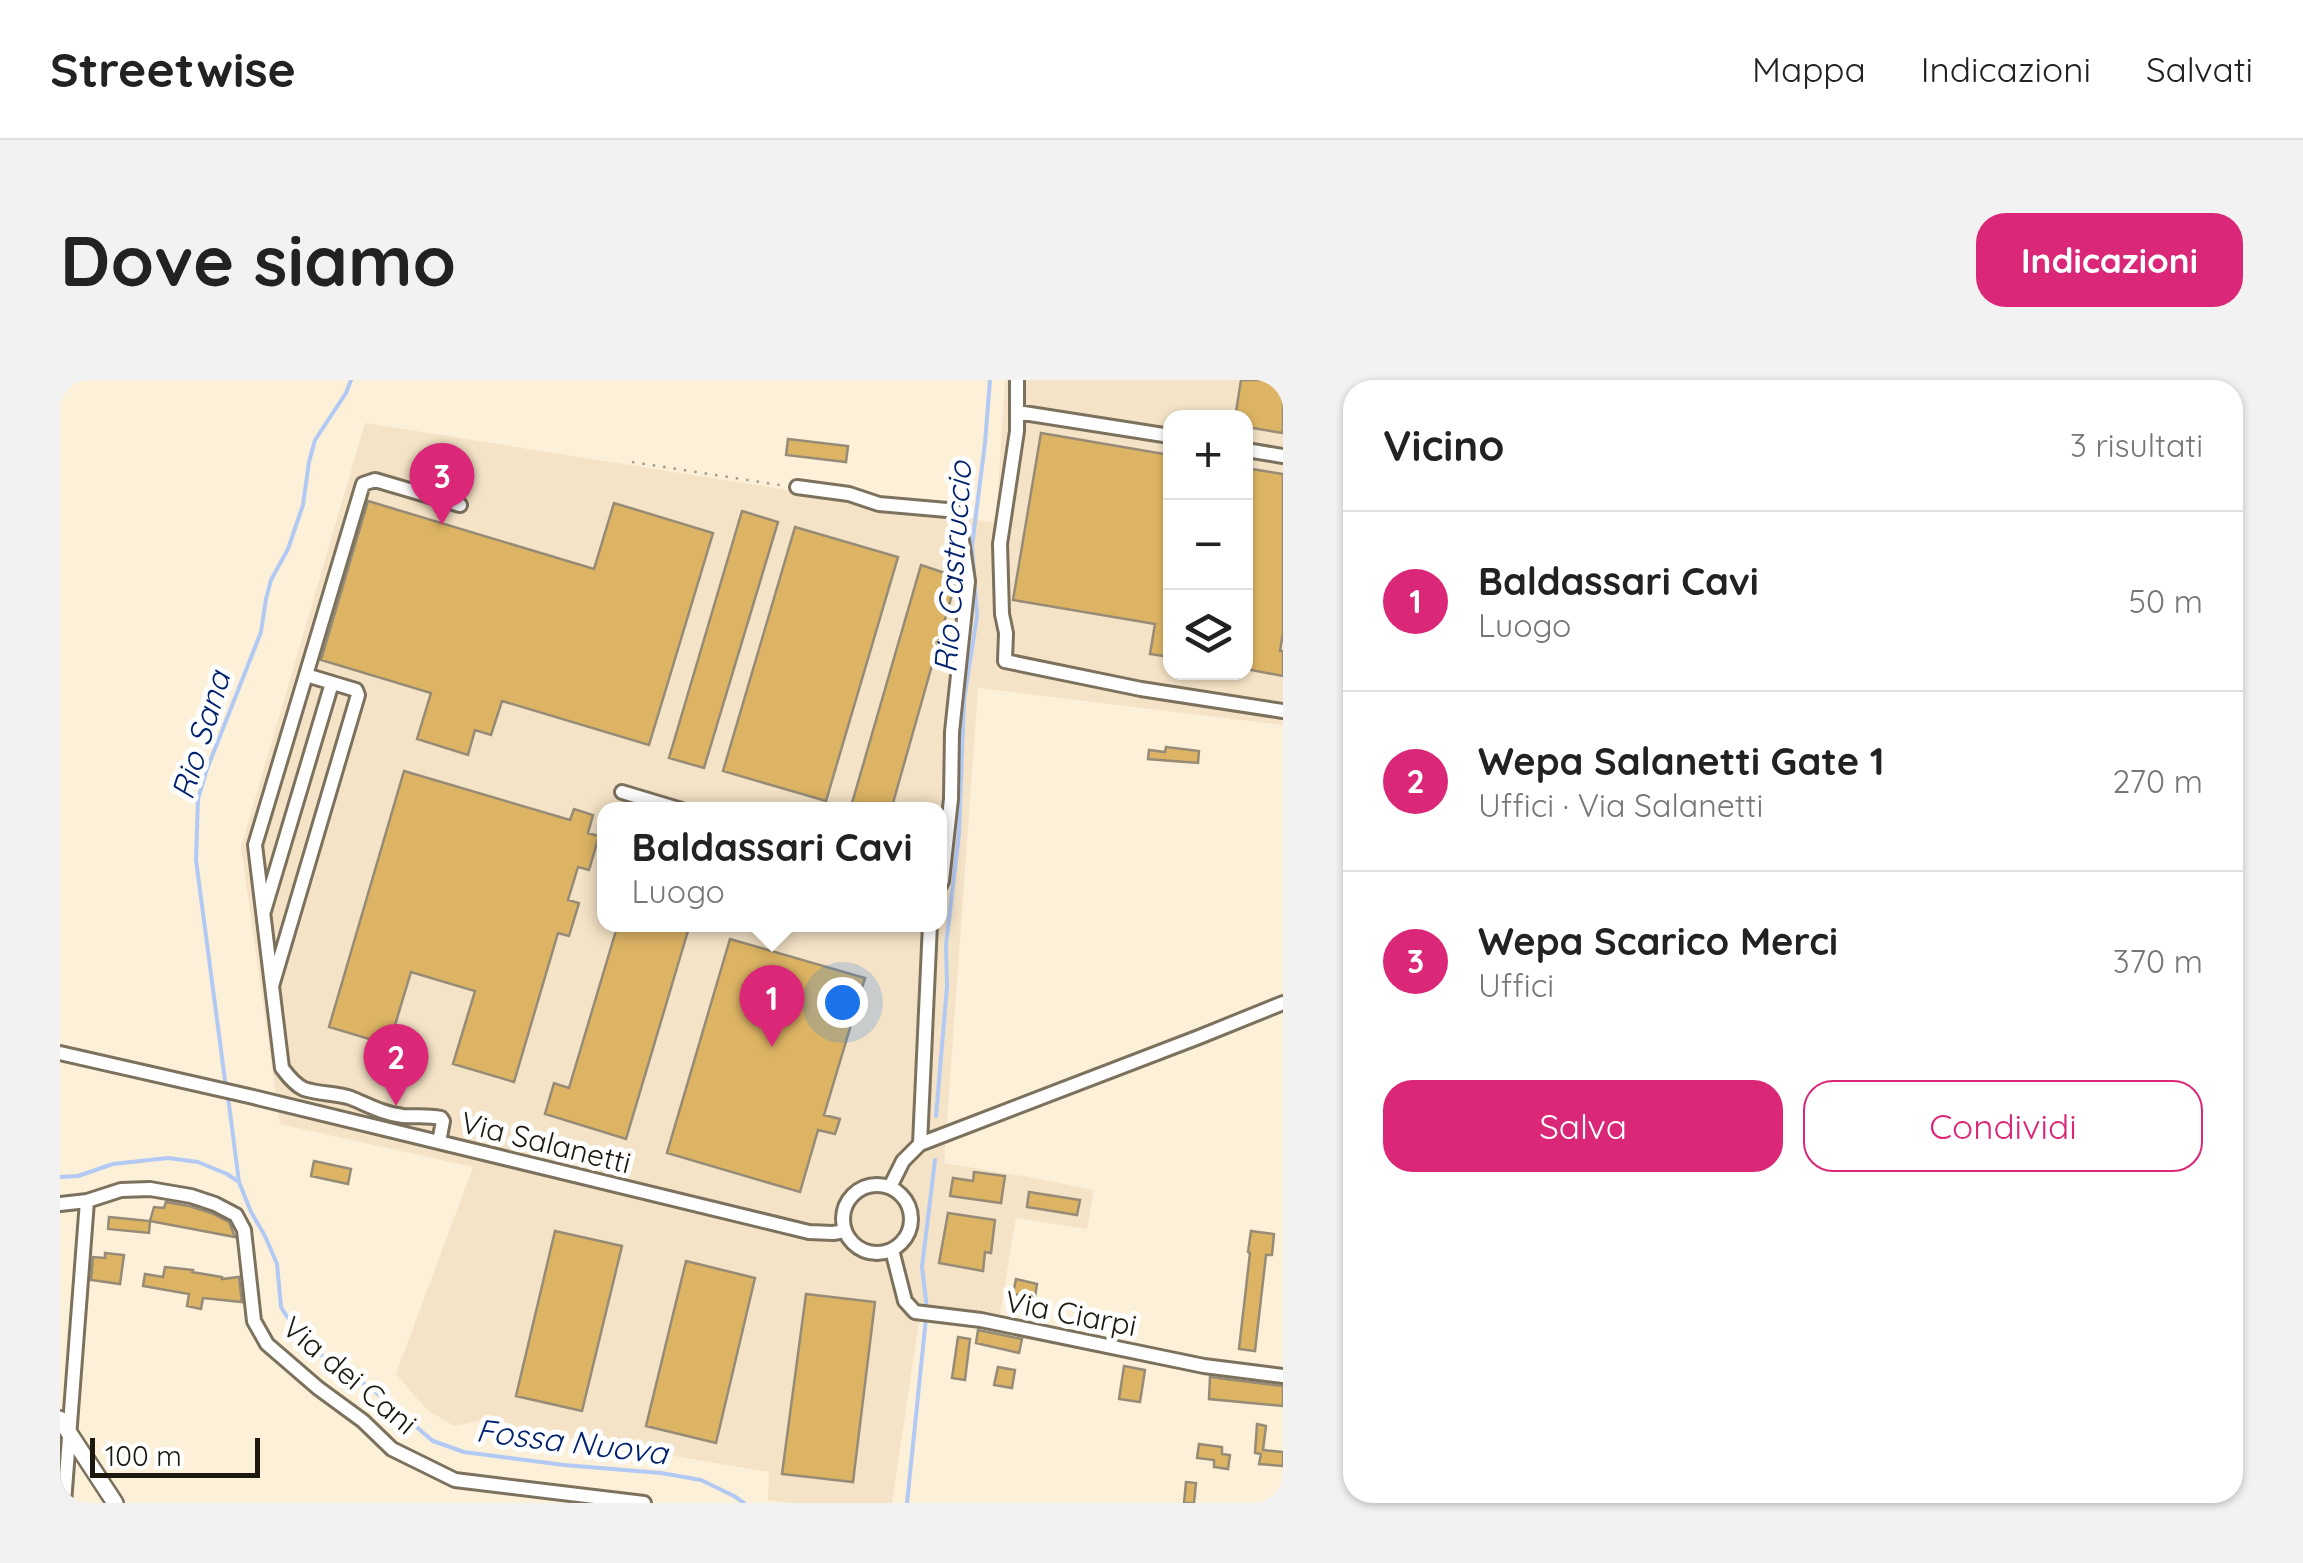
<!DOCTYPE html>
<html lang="it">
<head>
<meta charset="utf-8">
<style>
  body { margin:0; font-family:Quicksand,sans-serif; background:#f2f2f2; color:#222 }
  .controls { position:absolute; right:30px; top:30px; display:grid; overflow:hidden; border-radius:20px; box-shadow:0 2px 8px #0004 }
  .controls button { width:90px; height:90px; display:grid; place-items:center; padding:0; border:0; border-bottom:2px solid #e0e0e0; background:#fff; color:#222; font:50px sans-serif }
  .scale { position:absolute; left:30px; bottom:25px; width:170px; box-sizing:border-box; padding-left:10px; border:5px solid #1c1810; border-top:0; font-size:28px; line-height:35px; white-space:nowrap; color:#1c1810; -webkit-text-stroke:8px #fff; paint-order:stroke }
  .you { position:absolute; left:782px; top:622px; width:35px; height:35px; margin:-25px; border:8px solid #fff; border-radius:50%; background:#1a73e8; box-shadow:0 0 0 15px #1a73e833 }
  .badge { display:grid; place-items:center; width:65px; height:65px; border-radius:50%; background:#db2777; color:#fff; font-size:32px; font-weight:700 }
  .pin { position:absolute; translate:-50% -82px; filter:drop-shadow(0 2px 5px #0008) }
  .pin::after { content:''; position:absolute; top:52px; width:35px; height:30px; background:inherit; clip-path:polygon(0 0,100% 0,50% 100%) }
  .popup { position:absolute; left:537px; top:422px; width:350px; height:130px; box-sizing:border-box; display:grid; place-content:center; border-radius:20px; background:#fff; filter:drop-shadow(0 2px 8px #0005); font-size:32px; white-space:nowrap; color:#767676 }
  .popup b { font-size:38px; color:#222 }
  .popup::after { content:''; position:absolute; left:50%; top:100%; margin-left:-20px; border:20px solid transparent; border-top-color:#fff }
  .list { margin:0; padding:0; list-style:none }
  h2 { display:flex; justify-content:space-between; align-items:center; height:130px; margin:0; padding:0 40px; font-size:42px }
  h2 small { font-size:32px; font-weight:400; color:#767676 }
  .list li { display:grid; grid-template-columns:65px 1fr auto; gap:30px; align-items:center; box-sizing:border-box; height:180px; padding:0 40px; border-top:2px solid #e0e0e0 }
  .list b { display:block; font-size:38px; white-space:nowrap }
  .list p { margin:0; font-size:32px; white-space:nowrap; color:#767676 }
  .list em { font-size:32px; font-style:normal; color:#767676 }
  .actions { display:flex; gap:20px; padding:30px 40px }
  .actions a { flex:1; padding:22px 0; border:2px solid #db2777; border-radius:30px; text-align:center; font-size:35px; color:#db2777 }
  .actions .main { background:#db2777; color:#fff }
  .icon { flex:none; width:55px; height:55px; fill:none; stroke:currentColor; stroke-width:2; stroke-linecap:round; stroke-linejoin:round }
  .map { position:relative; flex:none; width:1223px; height:1123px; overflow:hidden; border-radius:30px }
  header { display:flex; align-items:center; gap:60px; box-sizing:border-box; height:140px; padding:0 50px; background:#fff; border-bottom:2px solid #e0e0e0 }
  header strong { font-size:48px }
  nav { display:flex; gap:55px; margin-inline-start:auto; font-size:35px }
  .intro { display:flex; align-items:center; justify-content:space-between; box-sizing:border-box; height:240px; padding:0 60px }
  h1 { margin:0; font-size:70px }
  .button { padding:25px 45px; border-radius:30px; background:#db2777; color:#fff; font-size:35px; font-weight:700 }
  main { display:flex; gap:60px; padding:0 60px }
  aside { flex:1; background:#fff; border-radius:30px; box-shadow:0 2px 8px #0004 }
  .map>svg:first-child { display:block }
</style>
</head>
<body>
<header>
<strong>Streetwise</strong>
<nav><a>Mappa</a><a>Indicazioni</a><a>Salvati</a></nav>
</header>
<div class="intro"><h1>Dove siamo</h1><a class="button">Indicazioni</a></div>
<main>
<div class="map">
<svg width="1223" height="1123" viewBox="0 0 1223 1123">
  <rect width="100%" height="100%" fill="#fcf0d9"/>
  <!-- built -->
  <path fill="#f4e3c6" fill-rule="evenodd" d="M 945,0 L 1223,0 L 1223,345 L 918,308 L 884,783 L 963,796 L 1034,810 L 1027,849 L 956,838 L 940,934 L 910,930 L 908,946 L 859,941 L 832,1123 L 730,1123 L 708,1120 L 709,1092 L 430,1045 L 430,1039 L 394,1046 L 367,1030 L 336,994 L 413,787 L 220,744 L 181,467 L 305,43 L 936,143 ZM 1110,38 L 1186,38 L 1186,292 L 1110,292 ZM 544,430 L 880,430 L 880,544 L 544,544 Z"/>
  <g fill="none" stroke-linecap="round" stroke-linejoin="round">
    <!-- stream -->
    <path stroke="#b2c9f4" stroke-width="4" d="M 166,708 L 136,480 L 138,419 L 147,389 L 201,252 L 206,219 L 211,200 L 228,169 L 243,125 L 249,82 L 255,60 L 286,13 L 291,0
      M 168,717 L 179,802
      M 876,736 L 887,607 L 886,565 L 899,454 L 904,320 L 917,236 L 912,166 L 925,63 L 930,0
      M 0,797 L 18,796 L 53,784 L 108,778 L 138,782 L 167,794 L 179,802 L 191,832 L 205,856 L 217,884 L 221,927 L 236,951 L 258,973 L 312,1009 L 373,1061 L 404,1072 L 504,1085 L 601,1093 L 641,1100 L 674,1116 L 684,1123
      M 867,929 L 862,887 L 875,780
      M 847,1123 L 866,938"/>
  </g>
  <!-- building -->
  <path fill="#ddb464" stroke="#968b76" stroke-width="2.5" d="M 1181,0 L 1223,0 L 1223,53 L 1186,47 L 1186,38 L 1175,38 Z
    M 981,53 L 1110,75 L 1110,277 L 1090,274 L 1095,244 L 953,220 Z
    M 728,59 L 788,66 L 786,82 L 726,75 Z
    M 1186,88 L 1223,94 L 1223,253 L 1220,271 L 1223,271 L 1223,296 L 1186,289 Z
    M 308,121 L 534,189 L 554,123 L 653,153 L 589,365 L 442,321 L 431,355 L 415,350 L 408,375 L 357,359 L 371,313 L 261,280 Z
    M 682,131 L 718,142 L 644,388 L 609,378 Z
    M 735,147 L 838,177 L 766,421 L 663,391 Z
    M 861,185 L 897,197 L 831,430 L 790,430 Z
    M 1106,367 L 1139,371 L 1138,383 L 1088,379 L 1089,370 L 1105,372 Z
    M 344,391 L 510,440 L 514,429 L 533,435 L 528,453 L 539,456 L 529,490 L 518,487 L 508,520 L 519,523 L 509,556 L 498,553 L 454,702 L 393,684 L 415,611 L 351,592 L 329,665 L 269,647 Z
    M 558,544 L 630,544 L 566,759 L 485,734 L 494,703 L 509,708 Z
    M 670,559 L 805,598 L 764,735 L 780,739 L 775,754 L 758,750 L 740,812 L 607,773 Z
    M 254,781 L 291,789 L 288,804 L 251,796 Z
    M 914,792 L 945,796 L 941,823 L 890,816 L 893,798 L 913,801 Z
    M 969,812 L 1020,820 L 1017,835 L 967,827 Z
    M 106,822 L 129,826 L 151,833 L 169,842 L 175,857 L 90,841 L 94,827 L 104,828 Z
    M 888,833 L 935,840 L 931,873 L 925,872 L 923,891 L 879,883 Z
    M 49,837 L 90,841 L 89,853 L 48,849 Z
    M 495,851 L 562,866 L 522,1031 L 456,1016 Z
    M 1191,851 L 1214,854 L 1212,875 L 1206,875 L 1195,971 L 1179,969 L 1190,873 L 1188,872 Z
    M 45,873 L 64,875 L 60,904 L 31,900 L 33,877 L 45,878 Z
    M 626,881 L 695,898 L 656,1063 L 586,1046 Z
    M 105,887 L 133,890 L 132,892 L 162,897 L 162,899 L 179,897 L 182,922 L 143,918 L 141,929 L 127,926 L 129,914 L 83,906 L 85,894 L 103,897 Z
    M 956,899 L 977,904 L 975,917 L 953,914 Z
    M 746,914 L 815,922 L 793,1102 L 722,1094 Z
    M 918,950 L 962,959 L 959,973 L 916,963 Z
    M 898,957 L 910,959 L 905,1000 L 892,998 Z
    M 1064,986 L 1085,990 L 1080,1022 L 1059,1019 Z
    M 938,987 L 955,990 L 952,1008 L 934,1005 Z
    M 1150,997 L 1223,1006 L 1223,1026 L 1149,1019 Z
    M 1197,1044 L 1206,1046 L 1203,1070 L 1223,1072 L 1223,1086 L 1199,1084 L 1201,1074 L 1195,1073 Z
    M 1139,1064 L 1162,1067 L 1162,1074 L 1170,1075 L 1168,1089 L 1154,1087 L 1154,1080 L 1137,1078 Z
    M 1126,1102 L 1136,1103 L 1134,1123 L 1124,1123 Z"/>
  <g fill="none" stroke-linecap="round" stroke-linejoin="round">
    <defs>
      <path id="minor" d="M 957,0 L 957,51 L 940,164 L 942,234 L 946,253 L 945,281 L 1081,309 L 1223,331
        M 957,32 L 1110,56
        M 1186,70 L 1223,76
        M 737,107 L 789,114 L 819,124 L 887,130 L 898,133 L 908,201 L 892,352 L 891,419 L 882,501 L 880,505
        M 246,295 L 303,104 L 315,100 L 400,125
        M 562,412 L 622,430
        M 204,531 L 272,303
        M 212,606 L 195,465 L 246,295 L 296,310 L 298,315 L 212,606 L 222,688 C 228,696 235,705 244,709 C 259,714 276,713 291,718 C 308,725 324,734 343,736 C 357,737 366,735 381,738 L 383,741 L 379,762
        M 0,673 L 189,716 L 749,852 L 773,853 L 785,851
        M 860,764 L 870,544
        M783 839a34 34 0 1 1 68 0a34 34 0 1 1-68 0Z
        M 830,807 L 843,781 L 860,764 L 1139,657 L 1223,623
        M 0,824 L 27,821 L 61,810 L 90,809 L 131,816 L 155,824 L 176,835 L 184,850 L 194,941 L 207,964 L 258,1008 L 303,1041 L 332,1069 L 395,1100 L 584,1123
        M 832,870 L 845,921 L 855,932 L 921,940 L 1144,986 L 1223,996
        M 4,1123 L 27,821"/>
      <path id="major" d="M 0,1039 L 55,1123"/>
    </defs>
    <!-- minor casing -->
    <use href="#minor" stroke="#7c715d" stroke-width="18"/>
    <!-- major casing -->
    <use href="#major" stroke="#7c715d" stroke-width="20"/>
    <!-- path -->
    <path stroke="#a69d8c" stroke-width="2.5" stroke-dasharray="2.5 8" stroke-linecap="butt" d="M 572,82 L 726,106"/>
    <!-- minor -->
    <use href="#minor" stroke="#fff" stroke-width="12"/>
    <!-- major -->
    <use href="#major" stroke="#fff" stroke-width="15"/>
  </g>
  <g text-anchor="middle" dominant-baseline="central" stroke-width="10" stroke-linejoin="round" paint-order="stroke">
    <!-- street labels -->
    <g font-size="30" fill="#1c1810" stroke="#fff">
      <text transform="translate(486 762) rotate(14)">Via Salanetti</text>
      <text transform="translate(1011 933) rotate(11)">Via Ciarpi</text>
      <text transform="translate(290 995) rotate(40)">Via dei Cani</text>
    </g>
    <!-- water labels -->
    <g font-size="32" font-style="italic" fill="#01216f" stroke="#fff">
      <text transform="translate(892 187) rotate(-86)">Rio Castruccio</text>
      <text transform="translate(140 355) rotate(-73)">Rio Sana</text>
      <text transform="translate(512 1061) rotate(7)">Fossa Nuova</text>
    </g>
  </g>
</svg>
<div class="controls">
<button>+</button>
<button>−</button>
<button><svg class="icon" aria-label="layers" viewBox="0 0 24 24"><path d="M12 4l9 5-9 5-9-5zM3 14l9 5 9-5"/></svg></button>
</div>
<div class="scale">100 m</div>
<div class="you"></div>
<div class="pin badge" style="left:712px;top:667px">1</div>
<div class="popup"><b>Baldassari Cavi</b>Luogo</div>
<div class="pin badge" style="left:336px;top:726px">2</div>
<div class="pin badge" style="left:382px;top:145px">3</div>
</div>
<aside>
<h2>Vicino<small>3 risultati</small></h2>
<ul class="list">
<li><span class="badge">1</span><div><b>Baldassari Cavi</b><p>Luogo</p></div><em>50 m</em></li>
<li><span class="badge">2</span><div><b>Wepa Salanetti Gate 1</b><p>Uffici · Via Salanetti</p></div><em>270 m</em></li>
<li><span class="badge">3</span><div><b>Wepa Scarico Merci</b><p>Uffici</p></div><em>370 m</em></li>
</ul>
<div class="actions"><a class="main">Salva</a><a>Condividi</a></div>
</aside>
</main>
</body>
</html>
